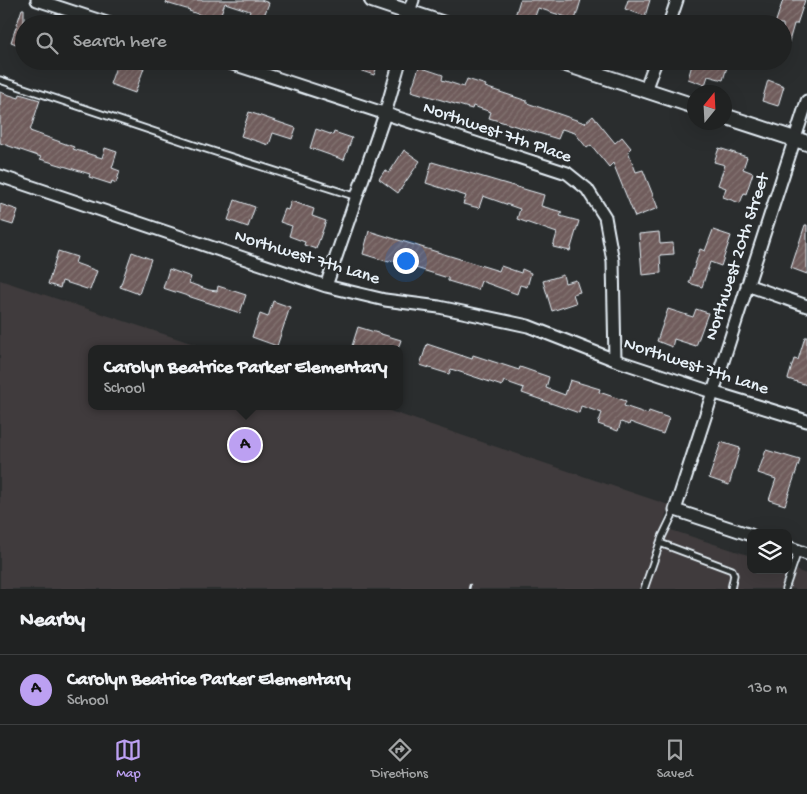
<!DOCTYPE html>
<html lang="en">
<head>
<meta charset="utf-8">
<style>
  body { margin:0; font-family:"Gochi Hand",sans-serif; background:#282a2a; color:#f1f3f6 }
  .controls { position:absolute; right:15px; bottom:15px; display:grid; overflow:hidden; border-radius:10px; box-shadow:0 5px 20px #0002 }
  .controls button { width:45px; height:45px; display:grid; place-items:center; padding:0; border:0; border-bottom:1px solid #3d3f40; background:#202222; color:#f1f3f6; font:25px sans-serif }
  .compass { position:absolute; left:687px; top:85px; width:45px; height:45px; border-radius:50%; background:#202222; box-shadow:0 5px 20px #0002; rotate:18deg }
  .you { position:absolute; left:405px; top:260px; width:18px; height:18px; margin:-12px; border:4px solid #fff; border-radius:50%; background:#1a73e8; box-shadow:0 0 0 8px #1a73e833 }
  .badge { display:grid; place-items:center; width:32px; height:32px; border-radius:50%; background:#bca0f2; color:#111; font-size:16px; font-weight:700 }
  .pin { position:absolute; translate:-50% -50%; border:2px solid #fff; box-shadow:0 1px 5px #0006 }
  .popup { position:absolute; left:88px; top:345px; width:315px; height:65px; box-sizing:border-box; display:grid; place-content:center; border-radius:10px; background:#202222; filter:drop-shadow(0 1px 4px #0005); font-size:16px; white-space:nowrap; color:#a2a4a5 }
  .popup b { font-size:19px; color:#f1f3f6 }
  .popup::after { content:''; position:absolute; left:50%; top:100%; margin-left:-10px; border:10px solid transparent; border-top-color:#202222 }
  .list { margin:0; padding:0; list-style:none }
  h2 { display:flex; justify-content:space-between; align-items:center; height:65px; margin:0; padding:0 20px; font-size:21px }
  h2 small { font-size:16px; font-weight:400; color:#a2a4a5 }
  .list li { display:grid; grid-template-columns:32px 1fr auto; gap:15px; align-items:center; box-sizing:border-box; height:70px; padding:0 20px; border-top:1px solid #3d3f40 }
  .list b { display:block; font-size:19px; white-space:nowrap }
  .list p { margin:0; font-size:16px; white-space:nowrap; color:#a2a4a5 }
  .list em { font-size:16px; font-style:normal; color:#a2a4a5 }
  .icon { flex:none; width:28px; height:28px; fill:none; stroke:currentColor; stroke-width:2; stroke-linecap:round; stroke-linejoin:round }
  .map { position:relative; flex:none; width:807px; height:589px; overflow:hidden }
  .search { position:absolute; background:#202222; box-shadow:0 5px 20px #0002; left:15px; right:15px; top:15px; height:55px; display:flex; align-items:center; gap:12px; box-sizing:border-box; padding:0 18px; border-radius:28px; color:#a2a4a5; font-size:19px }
  .sheet { height:135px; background:#202222 }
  nav { display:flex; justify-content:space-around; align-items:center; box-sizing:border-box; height:70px; border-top:1px solid #3d3f40; background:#202222; font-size:14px; color:#a2a4a5 }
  nav a { display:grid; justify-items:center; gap:2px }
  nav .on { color:#bca0f2 }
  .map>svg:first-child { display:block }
</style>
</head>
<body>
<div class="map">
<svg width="807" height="589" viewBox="0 0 807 589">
  <defs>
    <pattern id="building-hatch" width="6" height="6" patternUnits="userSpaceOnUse" patternTransform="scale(1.25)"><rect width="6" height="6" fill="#6f5c5b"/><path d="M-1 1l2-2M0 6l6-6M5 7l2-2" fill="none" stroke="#847473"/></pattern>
  </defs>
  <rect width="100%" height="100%" fill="#2a2d2e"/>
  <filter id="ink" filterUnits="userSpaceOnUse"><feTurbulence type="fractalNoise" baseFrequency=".02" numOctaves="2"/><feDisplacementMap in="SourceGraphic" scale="10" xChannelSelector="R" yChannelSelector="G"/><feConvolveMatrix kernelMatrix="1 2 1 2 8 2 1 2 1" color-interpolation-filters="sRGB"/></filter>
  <g filter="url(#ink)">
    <!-- built -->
    <path fill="#3f3b3c" d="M 0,280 L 209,349 L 91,349 L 91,406 L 375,406 L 669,505 L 662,527 L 751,556 L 751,570 L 788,570 L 788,568 L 807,574 L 807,589 L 0,589 Z"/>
    <!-- building -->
    <path fill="url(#building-hatch)" stroke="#e8f1f8" d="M 167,0 L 261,0 L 269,3 L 262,21 L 248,16 L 250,11 L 225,3 L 218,21 L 189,11 L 190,10 L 166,3 Z
      M 520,0 L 581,0 L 575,20 L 538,8 L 533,22 L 515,16 Z
      M 628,0 L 650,0 L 645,16 L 625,9 Z
      M 783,0 L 805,0 L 797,24 L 794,24 L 786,52 L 783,51 L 783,24 L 775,24 Z
      M 22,9 L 24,9 L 24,47 L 11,42 Z
      M 118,61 L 125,61 L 144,68 L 135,93 L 110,84 Z
      M 339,61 L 379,61 L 374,75 L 338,63 Z
      M 693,61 L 718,61 L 717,64 L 727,67 L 723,80 L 708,76 L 705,85 L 688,79 Z
      M 419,67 L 443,75 L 442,80 L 464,87 L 467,79 L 486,85 L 485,87 L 527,101 L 527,103 L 585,123 L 593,116 L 615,143 L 622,137 L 631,148 L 628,151 L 636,172 L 643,170 L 658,208 L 635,217 L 613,163 L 609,167 L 591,145 L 587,148 L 575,133 L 562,129 L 558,139 L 489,118 L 491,112 L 473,106 L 472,109 L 411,91 Z
      M 768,80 L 784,86 L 778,106 L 762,101 Z
      M 0,92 L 19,98 L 20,94 L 40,100 L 30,131 L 74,147 L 73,149 L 102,158 L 105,148 L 117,152 L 112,168 L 120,171 L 116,183 L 112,181 L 111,184 L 89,177 L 90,174 L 40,159 L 41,157 L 0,143 Z
      M 249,112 L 296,128 L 292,139 L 273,133 L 269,145 L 241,136 Z
      M 316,129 L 333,135 L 334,132 L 352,138 L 344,160 L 310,148 Z
      M 719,148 L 747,157 L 743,169 L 753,173 L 746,194 L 744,193 L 740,203 L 723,197 L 726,188 L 718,185 L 725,165 L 714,162 Z
      M 404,150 L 420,161 L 398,193 L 379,179 L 385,170 L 389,173 Z
      M 432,162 L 544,195 L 541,206 L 562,212 L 560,216 L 579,221 L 570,251 L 553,247 L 557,233 L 517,219 L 520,209 L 483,196 L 479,208 L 463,204 L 466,196 L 426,183 Z
      M 235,200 L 255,207 L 248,227 L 228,220 Z
      M 291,201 L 314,209 L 312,216 L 326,221 L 316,249 L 304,245 L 305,242 L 289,236 L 292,226 L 280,222 L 285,209 L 288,210 Z
      M 0,204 L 18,210 L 13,225 L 0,221 Z
      M 805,225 L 807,225 L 807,274 L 791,268 Z
      M 713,230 L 731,236 L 721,266 L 710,262 L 702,287 L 689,283 L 700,249 L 705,251 Z
      M 369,231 L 499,271 L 501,266 L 521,273 L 522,269 L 531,273 L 527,287 L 520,285 L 517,294 L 481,281 L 478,290 L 448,281 L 448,278 L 390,260 L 389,262 L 363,254 Z
      M 659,232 L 660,244 L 673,243 L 674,254 L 660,255 L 661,273 L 642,275 L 639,234 Z
      M 58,251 L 77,257 L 75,263 L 97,271 L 90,290 L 62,281 L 60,288 L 48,284 Z
      M 132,252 L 151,259 L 139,294 L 120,287 Z
      M 169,269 L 191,277 L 189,283 L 209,290 L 217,291 L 218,286 L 246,295 L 240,313 L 163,288 Z
      M 563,275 L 565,283 L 576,280 L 580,292 L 573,294 L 576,303 L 552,311 L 543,281 Z
      M 273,301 L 290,307 L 277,346 L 252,337 L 260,314 L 268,317 Z
      M 668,309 L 693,317 L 696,309 L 708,313 L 696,346 L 674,339 L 672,347 L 657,341 Z
      M 358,327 L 401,340 L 398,349 L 351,349 Z
      M 805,337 L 807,337 L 807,385 L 788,379 L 794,359 L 798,360 Z
      M 427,344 L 472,359 L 473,355 L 519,370 L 520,367 L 549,377 L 546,388 L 565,395 L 570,380 L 600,389 L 599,392 L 626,401 L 624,406 L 648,414 L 649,411 L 669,418 L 663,434 L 630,422 L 629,425 L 621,422 L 618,431 L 598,424 L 602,413 L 581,406 L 579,413 L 522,393 L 524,388 L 504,381 L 502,386 L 451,369 L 449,374 L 420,365 Z
      M 721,442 L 740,448 L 729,485 L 709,478 Z
      M 766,450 L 800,460 L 785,505 L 769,500 L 776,479 L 758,473 Z"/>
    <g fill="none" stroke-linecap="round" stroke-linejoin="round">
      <defs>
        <path id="service" d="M 0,80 L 203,148 L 357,197
          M 660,543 L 732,570 L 734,575 L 731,589
          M 644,589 L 662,537 L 675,510
          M 785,589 L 798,551"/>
        <path id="minor" d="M 37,0 L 110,24
          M 409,24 L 409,12 L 413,0
          M 669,24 L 677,0
          M 224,61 L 567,173 L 587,189 L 605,217 L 613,261 L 615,360
          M 645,90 L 656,61
          M 0,176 L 326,286 L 385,300 L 439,307 L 528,326 L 615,360 L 712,392 L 807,421
          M 747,285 L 807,306
          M 326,286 L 385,114 L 400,61
          M 751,535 L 675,510 L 807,101
          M 788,547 L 807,554"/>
        <path id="tertiary" d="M 372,0 L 444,24
          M 557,61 L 694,106
          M 724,116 L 807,143"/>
      </defs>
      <!-- service casing -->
      <use href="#service" stroke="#e8f1f8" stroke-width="9"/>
      <!-- minor casing -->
      <use href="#minor" stroke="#e8f1f8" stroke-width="15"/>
      <!-- tertiary casing -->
      <use href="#tertiary" stroke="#e8f1f8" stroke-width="18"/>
      <!-- path -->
      <path stroke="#e8f1f8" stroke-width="2.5" stroke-dasharray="5 4" stroke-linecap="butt" d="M 469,589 L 470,585 L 473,586"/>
      <!-- service -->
      <use href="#service" stroke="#2a2d2e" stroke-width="5.5"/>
      <!-- minor -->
      <use href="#minor" stroke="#2a2d2e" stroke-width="11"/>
      <!-- tertiary -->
      <use href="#tertiary" stroke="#2a2d2e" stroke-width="14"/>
    </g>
  </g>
  <g text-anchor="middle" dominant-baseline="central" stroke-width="5" stroke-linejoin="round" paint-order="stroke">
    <!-- street labels -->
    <g font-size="18" fill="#e8f1f8" stroke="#2a2d2e">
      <text transform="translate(497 133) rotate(19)">Northwest 7th Place</text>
      <text transform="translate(738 257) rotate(-72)">Northwest 20th Street</text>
      <text transform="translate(307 258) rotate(17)">Northwest 7th Lane</text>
      <text transform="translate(696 367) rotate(18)">Northwest 7th Lane</text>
    </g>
  </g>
</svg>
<div class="controls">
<button><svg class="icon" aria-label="layers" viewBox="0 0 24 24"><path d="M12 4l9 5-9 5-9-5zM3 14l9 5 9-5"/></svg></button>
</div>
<svg class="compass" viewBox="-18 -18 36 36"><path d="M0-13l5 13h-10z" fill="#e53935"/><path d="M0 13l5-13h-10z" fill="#a2a4a5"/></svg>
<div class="you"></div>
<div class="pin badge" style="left:245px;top:445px">A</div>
<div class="popup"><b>Carolyn Beatrice Parker Elementary</b>School</div>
<div class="search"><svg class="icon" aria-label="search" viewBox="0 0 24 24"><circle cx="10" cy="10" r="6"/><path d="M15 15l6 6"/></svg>Search here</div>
</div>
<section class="sheet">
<h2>Nearby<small></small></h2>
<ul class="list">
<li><span class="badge">A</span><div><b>Carolyn Beatrice Parker Elementary</b><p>School</p></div><em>130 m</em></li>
</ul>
</section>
<nav>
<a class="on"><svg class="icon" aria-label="map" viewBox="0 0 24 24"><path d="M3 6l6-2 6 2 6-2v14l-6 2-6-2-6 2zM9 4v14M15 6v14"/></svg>Map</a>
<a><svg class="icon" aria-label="directions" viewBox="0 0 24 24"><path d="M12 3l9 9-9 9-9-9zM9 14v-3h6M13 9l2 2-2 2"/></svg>Directions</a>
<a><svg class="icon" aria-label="saved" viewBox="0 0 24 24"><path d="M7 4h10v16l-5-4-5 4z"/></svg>Saved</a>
</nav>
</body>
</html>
